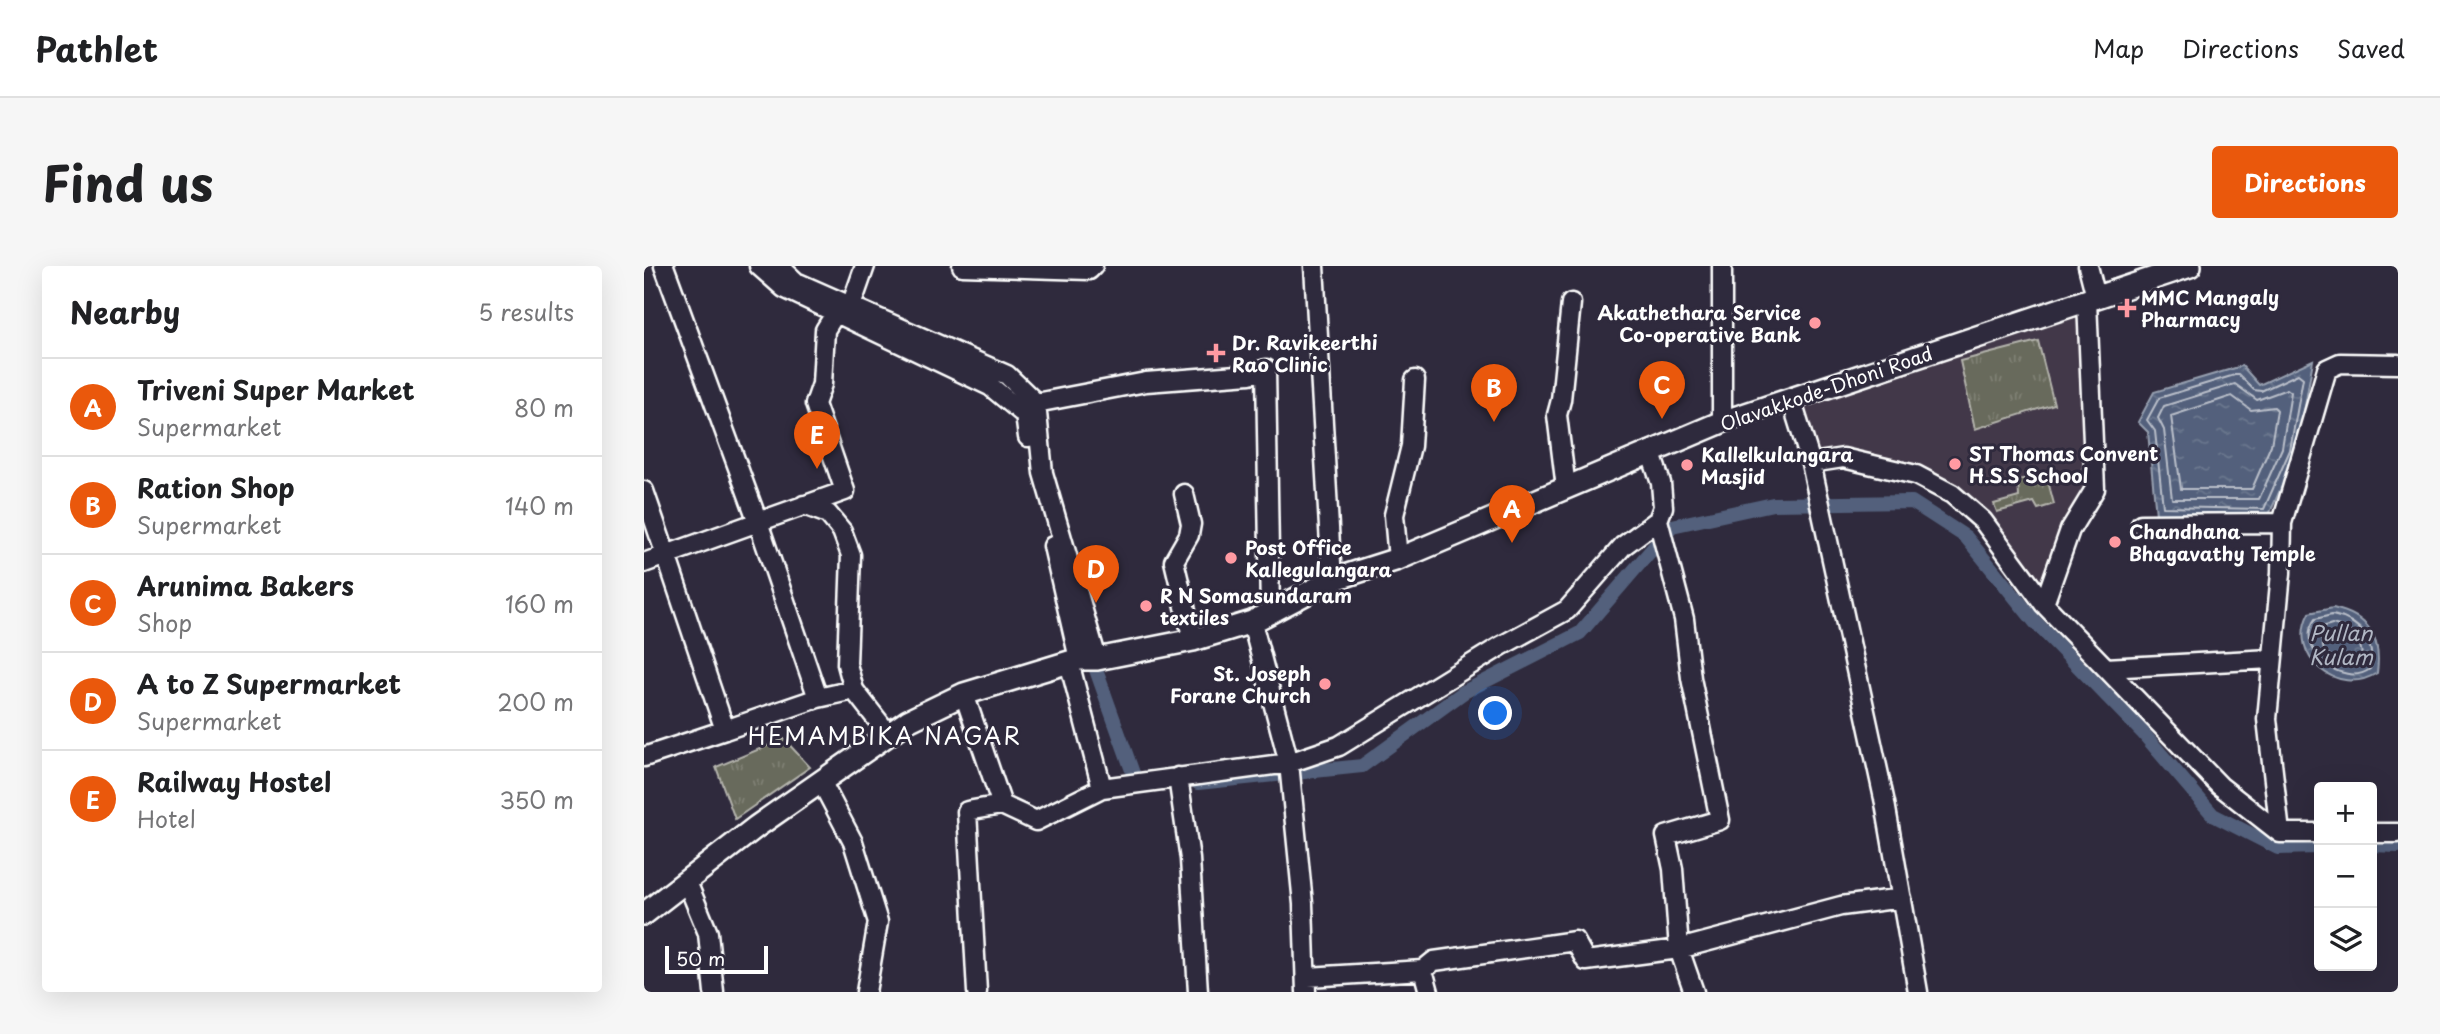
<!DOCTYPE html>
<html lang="en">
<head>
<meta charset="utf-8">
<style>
  body { margin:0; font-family:"Playpen Sans",sans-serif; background:#f6f6f6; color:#202124 }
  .controls { position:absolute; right:21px; bottom:21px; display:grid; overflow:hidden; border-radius:7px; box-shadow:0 7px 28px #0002 }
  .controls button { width:63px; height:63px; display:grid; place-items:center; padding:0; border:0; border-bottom:2px solid #e0e0e0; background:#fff; color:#202124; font:35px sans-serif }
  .scale { position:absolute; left:21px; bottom:18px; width:103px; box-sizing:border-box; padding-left:7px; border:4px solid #fff; border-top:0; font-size:19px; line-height:24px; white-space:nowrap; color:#fff; -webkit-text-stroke:5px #2f2a3d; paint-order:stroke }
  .you { position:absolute; left:852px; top:448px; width:24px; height:24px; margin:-18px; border:5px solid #fff; border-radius:50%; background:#1a73e8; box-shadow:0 0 0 10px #1a73e833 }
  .badge { display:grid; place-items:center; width:46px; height:46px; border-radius:50%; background:#ea580c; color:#fff; font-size:23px; font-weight:700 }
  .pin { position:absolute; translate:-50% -58px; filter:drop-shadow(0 2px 4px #0008) }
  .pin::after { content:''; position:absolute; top:37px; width:24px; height:21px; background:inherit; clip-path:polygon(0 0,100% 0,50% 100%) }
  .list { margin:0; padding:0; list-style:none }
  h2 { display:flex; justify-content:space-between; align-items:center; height:91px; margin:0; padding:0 28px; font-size:30px }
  h2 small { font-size:23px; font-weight:400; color:#757577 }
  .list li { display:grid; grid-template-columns:46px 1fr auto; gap:21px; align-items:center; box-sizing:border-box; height:98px; padding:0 28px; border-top:2px solid #e0e0e0 }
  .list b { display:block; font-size:26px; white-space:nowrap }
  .list p { margin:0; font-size:23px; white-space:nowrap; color:#757577 }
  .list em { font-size:23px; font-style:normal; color:#757577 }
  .icon { flex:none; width:38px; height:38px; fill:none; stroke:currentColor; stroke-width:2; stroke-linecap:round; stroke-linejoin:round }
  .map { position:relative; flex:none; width:1754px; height:726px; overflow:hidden; border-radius:7px }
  header { display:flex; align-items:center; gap:42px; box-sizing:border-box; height:98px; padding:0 35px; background:#fff; border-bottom:2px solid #e0e0e0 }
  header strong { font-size:33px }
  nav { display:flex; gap:38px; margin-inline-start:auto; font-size:24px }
  .intro { display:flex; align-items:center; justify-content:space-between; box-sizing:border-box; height:168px; padding:0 42px }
  h1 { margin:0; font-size:49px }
  .button { padding:18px 32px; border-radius:7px; background:#ea580c; color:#fff; font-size:24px; font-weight:700 }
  main { display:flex; gap:42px; padding:0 42px }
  aside { flex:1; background:#fff; border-radius:7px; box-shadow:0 7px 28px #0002 }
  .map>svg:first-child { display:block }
</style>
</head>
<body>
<header>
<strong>Pathlet</strong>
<nav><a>Map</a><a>Directions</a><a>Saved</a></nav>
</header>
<div class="intro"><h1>Find us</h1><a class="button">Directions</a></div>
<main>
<aside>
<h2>Nearby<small>5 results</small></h2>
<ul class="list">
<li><span class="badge">A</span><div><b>Triveni Super Market</b><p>Supermarket</p></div><em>80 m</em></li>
<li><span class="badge">B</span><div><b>Ration Shop</b><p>Supermarket</p></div><em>140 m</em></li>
<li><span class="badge">C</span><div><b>Arunima Bakers</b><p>Shop</p></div><em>160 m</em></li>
<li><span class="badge">D</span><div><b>A to Z Supermarket</b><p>Supermarket</p></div><em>200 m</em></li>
<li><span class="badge">E</span><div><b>Railway Hostel</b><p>Hotel</p></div><em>350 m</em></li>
</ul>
</aside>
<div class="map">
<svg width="1754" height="726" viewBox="0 0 1754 726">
  <defs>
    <pattern id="park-tufts" width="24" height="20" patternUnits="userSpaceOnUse" patternTransform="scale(1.75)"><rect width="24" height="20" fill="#686a5b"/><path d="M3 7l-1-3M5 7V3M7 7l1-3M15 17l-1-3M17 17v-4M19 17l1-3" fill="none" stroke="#7f8074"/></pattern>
    <pattern id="water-ripples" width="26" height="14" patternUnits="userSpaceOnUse" patternTransform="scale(1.75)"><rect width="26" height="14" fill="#52607b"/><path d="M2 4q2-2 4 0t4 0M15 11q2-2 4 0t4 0" fill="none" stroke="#6c788f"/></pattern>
  </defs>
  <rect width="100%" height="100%" fill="#2f2a3d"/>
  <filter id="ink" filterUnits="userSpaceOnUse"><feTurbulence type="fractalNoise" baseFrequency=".0143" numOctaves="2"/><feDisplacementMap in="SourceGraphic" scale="14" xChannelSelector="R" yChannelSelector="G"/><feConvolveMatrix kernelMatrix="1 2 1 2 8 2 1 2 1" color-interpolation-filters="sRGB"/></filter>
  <g filter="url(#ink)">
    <!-- built -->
    <path fill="#423848" d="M 1443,35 L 1451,223 L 1400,338 L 1339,255 L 1272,209 L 1167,197 L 1147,133 Z"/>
    <!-- park -->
    <path fill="url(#park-tufts)" stroke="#b4b4ad" stroke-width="2" d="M 1394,75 L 1410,138 L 1331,163 L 1316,95 Z
      M 1402,208 L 1410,238 L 1394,243 L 1390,236 L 1353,246 L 1350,238 L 1375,231 L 1374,214 Z
      M 140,473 L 166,501 L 91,553 L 72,501 Z"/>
    <!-- water -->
    <path fill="url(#water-ripples)" stroke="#97a0b0" stroke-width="2" d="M 1669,94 L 1653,186 L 1624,251 L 1512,249 L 1504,166 L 1494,156 L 1510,126 L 1598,100 L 1615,119 Z
      M 1689,342 C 1724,350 1738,370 1733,407 C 1694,432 1642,390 1665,347 Z"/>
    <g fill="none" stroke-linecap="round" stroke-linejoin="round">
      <!-- shore -->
      <path stroke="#babfca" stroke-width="2" d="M 1654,108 L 1659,112 L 1646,184 L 1620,243 L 1519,241 L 1511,165 L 1503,154 L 1515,132 L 1594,108 L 1610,124 L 1617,125 Z
        M 1591,118 L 1613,134 L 1643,123 L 1647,126 L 1638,182 L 1615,233 L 1528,233 L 1520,164 L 1514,152 L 1520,140 Z
        M 1588,130 L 1607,144 L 1630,141 L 1633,144 L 1627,179 L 1608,223 L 1537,223 L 1527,150 Z
        M 1688,349 C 1715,354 1732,374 1726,403 C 1699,423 1649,383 1671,353 Z
        M 1688,358 C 1708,362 1721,376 1717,398 L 1697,398 L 1680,385 L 1675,362 Z"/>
      <!-- canal -->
      <path stroke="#52607b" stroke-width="14" d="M 452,404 L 494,521 L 498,521
        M 554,517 L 718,500 L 820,426 L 936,367 L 1028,260 L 1129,238 L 1268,236 L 1322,271 L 1391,356 L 1498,466 L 1569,549 L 1634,582 L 1675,581
        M 1728,579 L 1754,580"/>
      <defs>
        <path id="minor" d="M 115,0 L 140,22 L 346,120 L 381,149 L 384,171
          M 135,0 L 152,16 L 363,109 L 392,137 L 399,207 L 453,393
          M 318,0 L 445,4 L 449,0
          M 670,0 L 688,314
          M 1078,0 L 1078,156
          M 1444,0 L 1452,31
          M 207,40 L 221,0
          M 1147,133 L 1167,197 L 1241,537 L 1274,726
          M 392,137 L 502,116 L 606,108 L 622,103 L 626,348
          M 1167,197 L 1199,192 L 1272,209 L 1308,228 L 1339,255 L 1400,338 L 1576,520 L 1636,567 L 1675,567
          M 922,222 L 913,149 L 917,134 L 927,37
          M 0,225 L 22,289 L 114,256 L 20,0
          M 540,228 L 547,258 L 545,269 L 530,295 L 549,374
          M 160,239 L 184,248 L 198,265 L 207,289 L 203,398 L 210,424
          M 1014,254 L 1040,353 L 1047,412 L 1076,554 L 1022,570 L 1029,603 L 1035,683 L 1050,726
          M 1497,258 L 1638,257
          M 409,280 L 435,393
          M 754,293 L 750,249 L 767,180 L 771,114
          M 0,297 L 22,289 L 81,464 L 0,491
          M 1400,338 L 1426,264 L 1451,223 L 1443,35
          M 608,356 L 645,497 L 695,480 L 857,380 L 923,344 L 979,280 L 1014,254 L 1019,241 L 1017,217 L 1006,185
          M 1462,402 L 1627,393
          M 320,428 L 358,539 L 323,545 L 333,726
          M 174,432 L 210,424 L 245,469
          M 81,464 L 174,432 L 114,256 L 201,225 L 171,138 L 178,118 L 181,64 L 191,48
          M 534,511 L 546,593 L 554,726
          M 178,517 L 209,576 L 234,656 L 222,726
          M 458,522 L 645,497 L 659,638 L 662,726
          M 358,539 L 392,555 L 458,522 L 425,396
          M 1636,567 L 1623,453 L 1637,307 L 1638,257 L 1683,103 L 1696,97 L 1754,98
          M 1728,567 L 1754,567
          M 43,616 L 64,667 L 70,726
          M 779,704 L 785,726
          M 664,711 L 779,704 L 790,695 L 931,675 L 942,695 L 1035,683 L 1197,640 L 1258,632"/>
        <path id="major" d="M 0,648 L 112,561 L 264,455 L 320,428 L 435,393 L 453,393 L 549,374 L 608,356 L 688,314 L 754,293 L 1078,156 L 1546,0"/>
      </defs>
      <!-- minor casing -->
      <use href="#minor" stroke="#fff" stroke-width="23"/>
      <!-- major casing -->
      <use href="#major" stroke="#fff" stroke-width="26"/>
      <!-- minor -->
      <use href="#minor" stroke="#2f2a3d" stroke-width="18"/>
      <!-- major -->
      <use href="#major" stroke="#2f2a3d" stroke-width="21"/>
    </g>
  </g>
  <!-- markers -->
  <g fill="#ff9aa2" stroke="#2f2a3d" stroke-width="2.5">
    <path d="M1479.5 31.5h7v7h7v7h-7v7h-7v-7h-7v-7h7z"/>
    <circle cx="1171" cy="57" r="7"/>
    <path d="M568.5 76.5h7v7h7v7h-7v7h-7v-7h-7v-7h7z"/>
    <circle cx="1311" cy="198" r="7"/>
    <circle cx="1043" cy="199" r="7"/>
    <circle cx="1471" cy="276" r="7"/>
    <circle cx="587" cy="292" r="7"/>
    <circle cx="502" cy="340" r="7"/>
    <circle cx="681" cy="418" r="7"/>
  </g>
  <g text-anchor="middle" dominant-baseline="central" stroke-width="6" stroke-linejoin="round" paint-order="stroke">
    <!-- poi labels -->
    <g font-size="19" font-weight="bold" fill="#fff" stroke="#2f2a3d" text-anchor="start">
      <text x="1497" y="31">MMC Mangaly<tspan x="1497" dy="22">Pharmacy</tspan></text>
      <text x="1157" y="46" text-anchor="end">Akathethara Service<tspan x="1157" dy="22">Co-operative Bank</tspan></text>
      <text x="588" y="76">Dr. Ravikeerthi<tspan x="588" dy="22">Rao Clinic</tspan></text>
      <text x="1325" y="187">ST Thomas Convent<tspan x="1325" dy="22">H.S.S School</tspan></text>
      <text x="1057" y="188">Kallelkulangara<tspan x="1057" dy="22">Masjid</tspan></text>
      <text x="1485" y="265">Chandhana<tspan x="1485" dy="22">Bhagavathy Temple</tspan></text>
      <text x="601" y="281">Post Office<tspan x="601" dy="22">Kallegulangara</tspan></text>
      <text x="516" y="329">R N Somasundaram<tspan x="516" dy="22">textiles</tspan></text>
      <text x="667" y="407" text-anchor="end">St. Joseph<tspan x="667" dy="22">Forane Church</tspan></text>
    </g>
    <!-- street labels -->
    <g font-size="19" fill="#fff" stroke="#2f2a3d">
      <text transform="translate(1182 122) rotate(-19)">Olavakkode-Dhoni Road</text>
    </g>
    <!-- water labels -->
    <g font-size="21" font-style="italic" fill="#b1b7c4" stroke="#2f2a3d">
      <text x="1697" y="366">Pullan<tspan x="1697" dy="24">Kulam</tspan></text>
    </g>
    <!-- quarter labels -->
    <g font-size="23" letter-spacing="2" fill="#fff" stroke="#2f2a3d">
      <text x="241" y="469">HEMAMBIKA NAGAR</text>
    </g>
  </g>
</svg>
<div class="controls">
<button>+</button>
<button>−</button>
<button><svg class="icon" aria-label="layers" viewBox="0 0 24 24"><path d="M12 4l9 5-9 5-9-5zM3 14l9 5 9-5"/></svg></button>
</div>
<div class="scale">50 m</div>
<div class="you"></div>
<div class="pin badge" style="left:868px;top:277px">A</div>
<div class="pin badge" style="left:850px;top:156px">B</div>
<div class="pin badge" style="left:1018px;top:153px">C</div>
<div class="pin badge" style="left:452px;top:337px">D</div>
<div class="pin badge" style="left:173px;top:203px">E</div>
</div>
</main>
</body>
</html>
